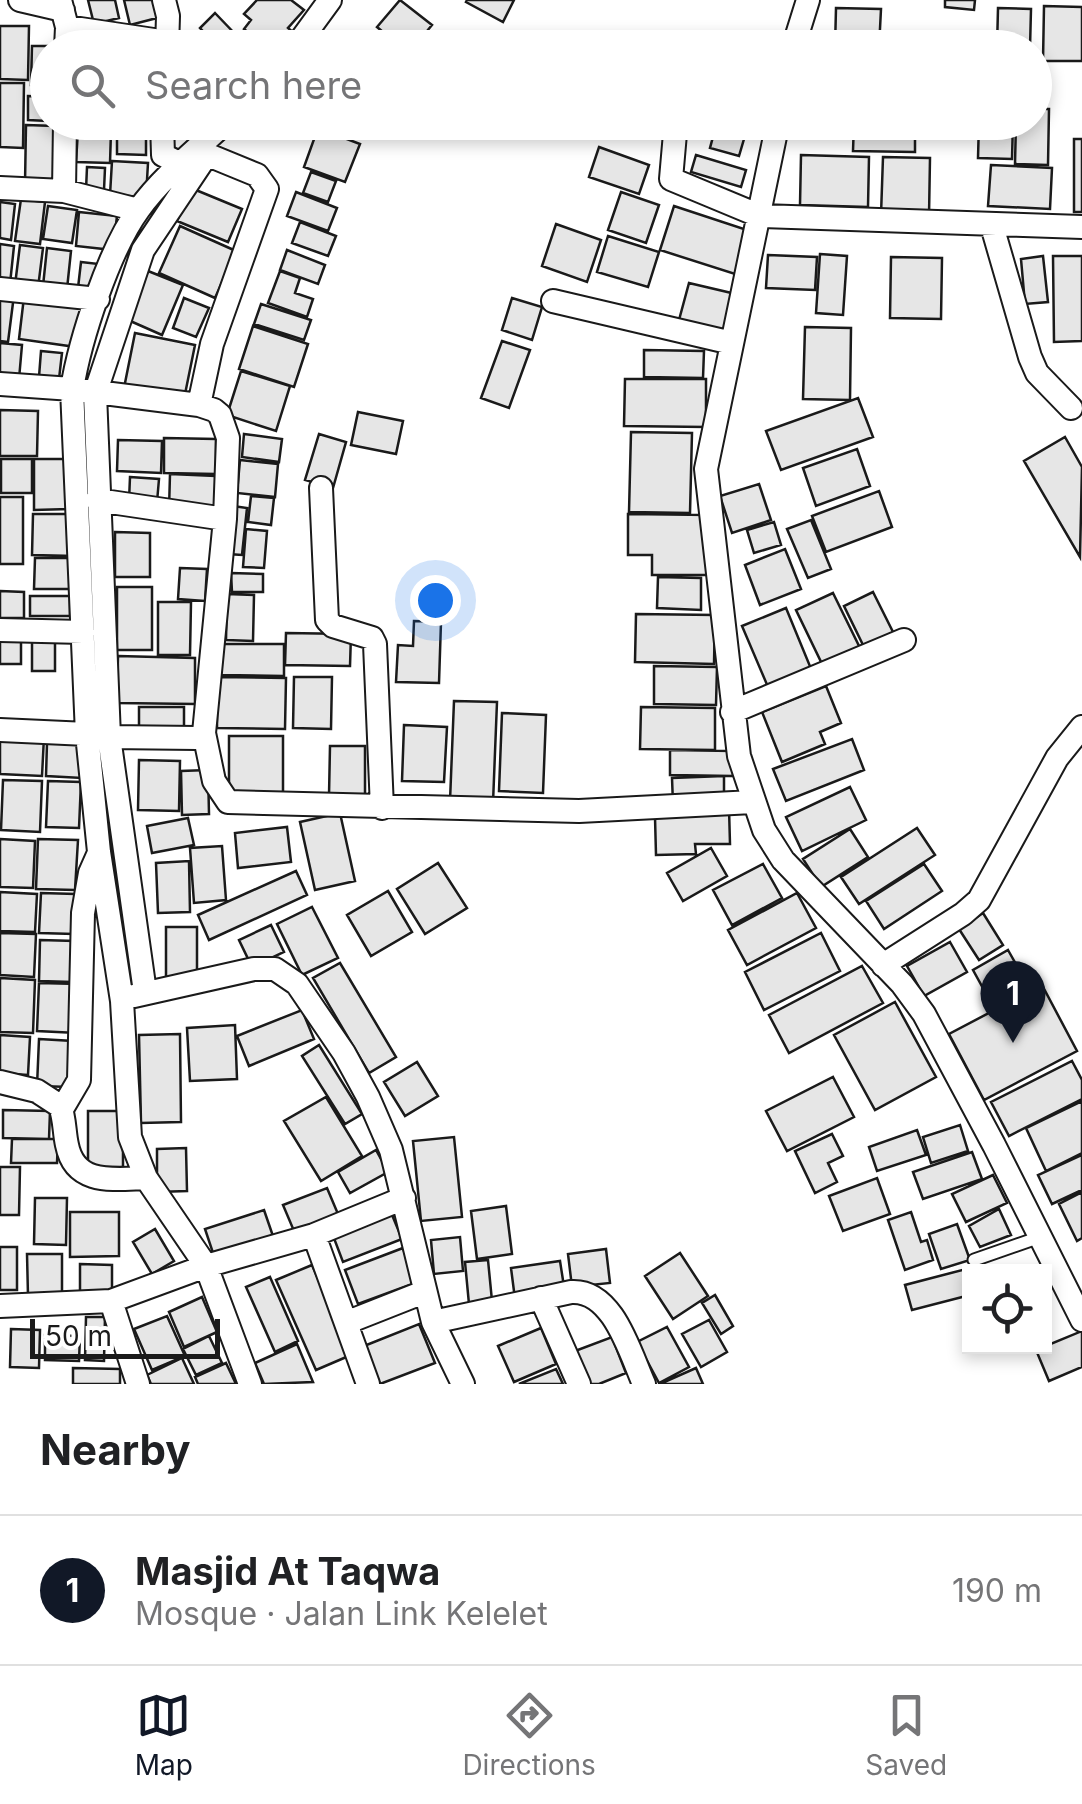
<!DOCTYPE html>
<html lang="en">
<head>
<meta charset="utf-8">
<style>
  body { margin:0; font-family:Inter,sans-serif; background:#f2f2f2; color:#202124 }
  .controls { position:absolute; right:30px; bottom:30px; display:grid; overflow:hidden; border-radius:0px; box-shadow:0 5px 15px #0003 }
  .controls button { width:90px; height:90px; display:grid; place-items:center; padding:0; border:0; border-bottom:2px solid #e0e0e0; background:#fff; color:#202124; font:50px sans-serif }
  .scale { position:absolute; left:30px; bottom:25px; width:190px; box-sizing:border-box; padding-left:10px; border:5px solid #1a1a1a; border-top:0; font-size:28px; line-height:35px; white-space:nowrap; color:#1a1a1a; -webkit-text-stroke:8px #fff; paint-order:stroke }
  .you { position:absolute; left:435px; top:600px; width:35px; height:35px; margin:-25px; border:8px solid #fff; border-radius:50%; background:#1a73e8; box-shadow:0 0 0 15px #1a73e833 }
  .badge { display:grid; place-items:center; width:65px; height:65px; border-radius:50%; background:#111827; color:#fff; font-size:32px; font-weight:700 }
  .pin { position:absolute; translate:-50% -82px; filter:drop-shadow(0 2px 5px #0008) }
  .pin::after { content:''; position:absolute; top:52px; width:35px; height:30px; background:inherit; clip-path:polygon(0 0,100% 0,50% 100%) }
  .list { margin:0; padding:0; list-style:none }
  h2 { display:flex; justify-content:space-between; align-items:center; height:130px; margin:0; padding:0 40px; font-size:42px }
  h2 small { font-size:32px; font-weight:400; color:#757577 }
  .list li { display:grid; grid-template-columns:65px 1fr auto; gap:30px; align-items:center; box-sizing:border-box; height:150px; padding:0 40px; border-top:2px solid #e0e0e0 }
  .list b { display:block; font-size:38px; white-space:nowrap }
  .list p { margin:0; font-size:32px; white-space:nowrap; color:#757577 }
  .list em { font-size:32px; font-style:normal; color:#757577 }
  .icon { flex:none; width:55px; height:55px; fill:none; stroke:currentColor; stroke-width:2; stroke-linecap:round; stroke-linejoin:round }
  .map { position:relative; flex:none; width:1082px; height:1384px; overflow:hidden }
  .search { position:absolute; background:#fff; box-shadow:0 5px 15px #0003; left:30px; right:30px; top:30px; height:110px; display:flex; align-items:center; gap:25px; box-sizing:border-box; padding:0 35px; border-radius:55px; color:#757577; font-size:38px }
  .sheet { height:280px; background:#fff }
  nav { display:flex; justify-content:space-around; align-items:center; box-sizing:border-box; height:140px; border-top:2px solid #e0e0e0; background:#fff; font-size:28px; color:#757577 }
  nav a { display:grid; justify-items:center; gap:5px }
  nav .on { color:#111827 }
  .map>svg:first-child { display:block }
</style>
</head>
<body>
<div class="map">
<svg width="1082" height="1384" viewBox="0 0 1082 1384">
  <rect width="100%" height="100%" fill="#fff"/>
  <!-- building -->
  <path fill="#e6e6e6" stroke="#1a1a1a" stroke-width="2.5" d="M 88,0 L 115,0 L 119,18 L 94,24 Z
    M 124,0 L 153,0 L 157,18 L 130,25 Z
    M 257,0 L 291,0 L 304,10 L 288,28 L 296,35 L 285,48 L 266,48 L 244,29 L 251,20 L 244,14 Z
    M 400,0 L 432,25 L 413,48 L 402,48 L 377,27 Z
    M 467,0 L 514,0 L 503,22 L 466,2 Z
    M 945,0 L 975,0 L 974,10 L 945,7 Z
    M 1044,6 L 1082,7 L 1082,61 L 1043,61 Z
    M 836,8 L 881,9 L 879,48 L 835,48 Z
    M 998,8 L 1031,9 L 1030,48 L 997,48 Z
    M 215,13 L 237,36 L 226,48 L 219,48 L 200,28 Z
    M 0,26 L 29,26 L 28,80 L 0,79 Z
    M 32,46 L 61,46 L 48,48 L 48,85 L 31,85 Z
    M 0,83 L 24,83 L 23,148 L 0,147 Z
    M 28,96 L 48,97 L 48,121 L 28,120 Z
    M 1034,109 L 1049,109 L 1048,165 L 1015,164 L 1016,122 L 1034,122 Z
    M 115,122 L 160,122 L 159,133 L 114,131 Z
    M 172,122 L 195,122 L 200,128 L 188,139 Z
    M 607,122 L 656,122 L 653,138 L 605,131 Z
    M 717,122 L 749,122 L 739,156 L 710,148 Z
    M 854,122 L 915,122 L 915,152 L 853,151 Z
    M 979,122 L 1013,122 L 1012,159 L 978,158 Z
    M 26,125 L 55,126 L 54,185 L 25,184 Z
    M 318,128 L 360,144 L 345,182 L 304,167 Z
    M 78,130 L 111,131 L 110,163 L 76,162 Z
    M 117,135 L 146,136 L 146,155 L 117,154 Z
    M 1074,139 L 1082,139 L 1082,212 L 1074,212 Z
    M 599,147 L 649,165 L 639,194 L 589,177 Z
    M 696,155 L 746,170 L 741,187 L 691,172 Z
    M 801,155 L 869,157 L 868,207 L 800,205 Z
    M 883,157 L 930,158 L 929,216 L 881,215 Z
    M 112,161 L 148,163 L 146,197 L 110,195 Z
    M 991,165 L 1052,168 L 1050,209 L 988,206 Z
    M 87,167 L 105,168 L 104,190 L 86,190 Z
    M 311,172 L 336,181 L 328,202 L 303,193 Z
    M 191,188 L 242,209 L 228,242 L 177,221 Z
    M 296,192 L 337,208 L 328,231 L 287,216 Z
    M 621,192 L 659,205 L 646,243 L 608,230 Z
    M 21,199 L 45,202 L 40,244 L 15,241 Z
    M 0,202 L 15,204 L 11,240 L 0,238 Z
    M 48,206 L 77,210 L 72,243 L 43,239 Z
    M 674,206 L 750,231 L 735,274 L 660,250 Z
    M 79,212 L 117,216 L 113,250 L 76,246 Z
    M 300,222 L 336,236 L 328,256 L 292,243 Z
    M 556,224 L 601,240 L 587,282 L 542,266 Z
    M 180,226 L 236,251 L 215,298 L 159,273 Z
    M 608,236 L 659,252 L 648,287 L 597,272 Z
    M 0,244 L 14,246 L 10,284 L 0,283 Z
    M 20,245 L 43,248 L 38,288 L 15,285 Z
    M 47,248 L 71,251 L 67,289 L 43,286 Z
    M 287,250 L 325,265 L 318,284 L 280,270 Z
    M 820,254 L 847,256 L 843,315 L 816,313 Z
    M 768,255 L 817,257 L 815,290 L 766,288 Z
    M 1043,256 L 1048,302 L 1025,304 L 1021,259 Z
    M 1053,256 L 1082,256 L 1082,341 L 1054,342 Z
    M 891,257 L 942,258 L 941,319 L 890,318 Z
    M 81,262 L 99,264 L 96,290 L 78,288 Z
    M 148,271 L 183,285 L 162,335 L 128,320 Z
    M 280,271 L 300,278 L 295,293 L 313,299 L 307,317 L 268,303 Z
    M 689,283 L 740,295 L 730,333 L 679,320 Z
    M 0,293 L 14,295 L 8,342 L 0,341 Z
    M 24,297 L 82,305 L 76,347 L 19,339 Z
    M 184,298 L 209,308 L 196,337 L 173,328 Z
    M 512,298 L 542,307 L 532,340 L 502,330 Z
    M 261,304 L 311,320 L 304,340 L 254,324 Z
    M 253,326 L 308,344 L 294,387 L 239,369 Z
    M 805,327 L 851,328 L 850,400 L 803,399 Z
    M 135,333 L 195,345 L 184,399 L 124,388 Z
    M 502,341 L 530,350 L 509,408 L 481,398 Z
    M 0,343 L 22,345 L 19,379 L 0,378 Z
    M 644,350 L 704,351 L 703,378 L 644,377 Z
    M 41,351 L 62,353 L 59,379 L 39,377 Z
    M 241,371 L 290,386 L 276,431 L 227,415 Z
    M 625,379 L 706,379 L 706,427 L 624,426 Z
    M 858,398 L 873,437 L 781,470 L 766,431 Z
    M 0,410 L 38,411 L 37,456 L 0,456 Z
    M 358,412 L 403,421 L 396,454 L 351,445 Z
    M 631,432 L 692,433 L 690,513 L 629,512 Z
    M 244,434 L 282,439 L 279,462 L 242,457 Z
    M 319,434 L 346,442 L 333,488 L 305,480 Z
    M 1065,437 L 1082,467 L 1080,557 L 1024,461 Z
    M 164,438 L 216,439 L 216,474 L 164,473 Z
    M 118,440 L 162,441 L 161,473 L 117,471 Z
    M 857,449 L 870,486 L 816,506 L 803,468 Z
    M 1,459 L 32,459 L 32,493 L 1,493 Z
    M 34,459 L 69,459 L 69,509 L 34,510 Z
    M 240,460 L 278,464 L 275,497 L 237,493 Z
    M 170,474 L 216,476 L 215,511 L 169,510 Z
    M 130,477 L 159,479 L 157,502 L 129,501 Z
    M 759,484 L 771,520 L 732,533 L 720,496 Z
    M 879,491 L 892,527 L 826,552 L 812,516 Z
    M 251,496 L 274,498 L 271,525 L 248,522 Z
    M 0,497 L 23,497 L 23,564 L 0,564 Z
    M 233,506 L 247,508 L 242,555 L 228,554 Z
    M 33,514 L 75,514 L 75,556 L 32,555 Z
    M 628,514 L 710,515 L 709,575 L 652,575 L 652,555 L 628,555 Z
    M 811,520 L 831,569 L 808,578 L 787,529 Z
    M 774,522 L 781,545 L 754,553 L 747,530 Z
    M 246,529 L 267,531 L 264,568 L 243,567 Z
    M 115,532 L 150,533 L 150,577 L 115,577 Z
    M 785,549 L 801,589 L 760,605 L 745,565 Z
    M 35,558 L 75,558 L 75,589 L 34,589 Z
    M 180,568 L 207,569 L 205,601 L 178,599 Z
    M 231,573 L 263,574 L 263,592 L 232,592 Z
    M 658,577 L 701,578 L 701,610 L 657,608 Z
    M 117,587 L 152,587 L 152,650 L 117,650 Z
    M 0,591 L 24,592 L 24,618 L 0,618 Z
    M 873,592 L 894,634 L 865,649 L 844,606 Z
    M 833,593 L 861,650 L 824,668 L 796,610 Z
    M 227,594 L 254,595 L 253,641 L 226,640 Z
    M 30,596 L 70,596 L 70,616 L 30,616 Z
    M 158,602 L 191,602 L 190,655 L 158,655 Z
    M 786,608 L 814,676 L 771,694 L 742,626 Z
    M 636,614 L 715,615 L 714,664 L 635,662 Z
    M 414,621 L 441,622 L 439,683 L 396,682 L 398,645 L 413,646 Z
    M 286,633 L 351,634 L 350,666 L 285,665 Z
    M 0,640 L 21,640 L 21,664 L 0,664 Z
    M 32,640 L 55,640 L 55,671 L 32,671 Z
    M 220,644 L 284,644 L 284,676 L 220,675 Z
    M 118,656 L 195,658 L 195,704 L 117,703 Z
    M 654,666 L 717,667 L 716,705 L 654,704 Z
    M 217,677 L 286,678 L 285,729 L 217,728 Z
    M 294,677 L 332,677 L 331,729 L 293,728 Z
    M 826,686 L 841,723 L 820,732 L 825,744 L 782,762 L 762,712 Z
    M 454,701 L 497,702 L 493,803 L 450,801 Z
    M 139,707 L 184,707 L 184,730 L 139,730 Z
    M 641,707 L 715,708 L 715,750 L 640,749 Z
    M 502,713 L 546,715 L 543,793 L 499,791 Z
    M 404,725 L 447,727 L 444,782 L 402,781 Z
    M 0,735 L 44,737 L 42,776 L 0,774 Z
    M 229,736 L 283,736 L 283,800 L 229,800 Z
    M 852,739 L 864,770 L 786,801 L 773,769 Z
    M 47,743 L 83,745 L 82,778 L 46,776 Z
    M 330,746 L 365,746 L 365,797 L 329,796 Z
    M 670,750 L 733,751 L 733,776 L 670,775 Z
    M 139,760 L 180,761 L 179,811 L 138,810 Z
    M 208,770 L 209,814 L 182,815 L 181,771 Z
    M 724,776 L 724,802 L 673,804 L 672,778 Z
    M 3,780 L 42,781 L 40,832 L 1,830 Z
    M 48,781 L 81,782 L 79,828 L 46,827 Z
    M 850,787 L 866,820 L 802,851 L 786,817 Z
    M 729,808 L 730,844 L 695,844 L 696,854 L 656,855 L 655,817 Z
    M 340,813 L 355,881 L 315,890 L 300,822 Z
    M 188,818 L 194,845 L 152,853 L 147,826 Z
    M 287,827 L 291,862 L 238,868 L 235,833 Z
    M 917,828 L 935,855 L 859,904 L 841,877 Z
    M 850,829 L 868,857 L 821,887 L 803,859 Z
    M 0,839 L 35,841 L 33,888 L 0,887 Z
    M 38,839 L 78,840 L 75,890 L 36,889 Z
    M 222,846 L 226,900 L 194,903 L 190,848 Z
    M 711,848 L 727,876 L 683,901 L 667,873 Z
    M 189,861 L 190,912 L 158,913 L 156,863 Z
    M 438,863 L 467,908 L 425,934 L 397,889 Z
    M 763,864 L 782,898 L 732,925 L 713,890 Z
    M 924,864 L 942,891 L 884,929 L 866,901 Z
    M 296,871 L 307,895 L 209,940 L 198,915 Z
    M 388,891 L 412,932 L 371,956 L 347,915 Z
    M 0,892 L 37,894 L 35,932 L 0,931 Z
    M 41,893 L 76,894 L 74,934 L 39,933 Z
    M 797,893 L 816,928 L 747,965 L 728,930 Z
    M 312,907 L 338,958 L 302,975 L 277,924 Z
    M 983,913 L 1003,945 L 979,960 L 959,929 Z
    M 271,925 L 284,952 L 252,967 L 239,940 Z
    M 166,927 L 197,927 L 197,979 L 166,980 Z
    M 0,933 L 36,934 L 34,977 L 0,975 Z
    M 821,933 L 840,971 L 764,1010 L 745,972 Z
    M 40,940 L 75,941 L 73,982 L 39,981 Z
    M 950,942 L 967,972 L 924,996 L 907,966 Z
    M 1008,950 L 1030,989 L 994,1008 L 973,970 Z
    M 340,963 L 396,1057 L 369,1073 L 313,978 Z
    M 862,966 L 883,1003 L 789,1053 L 769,1015 Z
    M 0,978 L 35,980 L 33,1033 L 0,1032 Z
    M 39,983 L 79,984 L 77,1033 L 37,1031 Z
    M 1042,985 L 1077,1051 L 984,1100 L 949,1034 Z
    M 895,1002 L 936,1077 L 875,1110 L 834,1035 Z
    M 302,1010 L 314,1039 L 249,1066 L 237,1036 Z
    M 235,1025 L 237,1079 L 190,1081 L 187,1028 Z
    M 180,1034 L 181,1122 L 141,1123 L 139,1035 Z
    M 0,1035 L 30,1037 L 28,1075 L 0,1073 Z
    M 39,1039 L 73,1041 L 71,1087 L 37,1086 Z
    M 319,1045 L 362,1114 L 345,1124 L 302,1056 Z
    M 1072,1061 L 1082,1080 L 1082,1099 L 1009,1136 L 991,1102 Z
    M 417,1062 L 438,1096 L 405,1116 L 384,1082 Z
    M 833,1077 L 854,1117 L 787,1151 L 766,1111 Z
    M 326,1097 L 362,1156 L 321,1181 L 284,1121 Z
    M 1082,1101 L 1082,1153 L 1046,1171 L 1026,1128 Z
    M 3,1110 L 50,1111 L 49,1139 L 3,1138 Z
    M 88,1111 L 123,1111 L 123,1167 L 88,1167 Z
    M 960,1125 L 968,1151 L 931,1163 L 923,1137 Z
    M 917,1130 L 926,1155 L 877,1171 L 869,1147 Z
    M 832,1134 L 843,1156 L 828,1163 L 837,1182 L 815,1193 L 795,1151 Z
    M 454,1137 L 462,1217 L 421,1221 L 413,1141 Z
    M 12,1139 L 58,1139 L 57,1163 L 11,1163 Z
    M 186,1148 L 187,1191 L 157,1192 L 157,1149 Z
    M 376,1150 L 388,1172 L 350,1193 L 338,1172 Z
    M 972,1152 L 982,1179 L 923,1199 L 913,1172 Z
    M 1082,1155 L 1082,1190 L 1052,1204 L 1038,1175 Z
    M 0,1167 L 20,1167 L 19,1215 L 0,1215 Z
    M 993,1175 L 1007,1203 L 966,1222 L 952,1194 Z
    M 877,1178 L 890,1214 L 843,1231 L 829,1196 Z
    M 327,1188 L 338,1214 L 294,1231 L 283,1205 Z
    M 1082,1192 L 1082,1238 L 1077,1241 L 1059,1204 Z
    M 35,1198 L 67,1198 L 66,1245 L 34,1244 Z
    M 506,1206 L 512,1254 L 477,1259 L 471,1211 Z
    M 999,1209 L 1011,1235 L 980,1247 L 969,1226 Z
    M 264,1210 L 274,1239 L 215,1259 L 205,1229 Z
    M 390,1210 L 402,1239 L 343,1262 L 332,1233 Z
    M 70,1212 L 119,1212 L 119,1256 L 70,1257 Z
    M 911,1212 L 921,1242 L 927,1240 L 933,1260 L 905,1270 L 888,1220 Z
    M 957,1224 L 970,1260 L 941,1269 L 929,1234 Z
    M 155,1229 L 174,1261 L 152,1274 L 133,1242 Z
    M 460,1237 L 463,1271 L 434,1274 L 431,1240 Z
    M 0,1247 L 17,1247 L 17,1290 L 0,1290 Z
    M 403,1248 L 415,1283 L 358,1304 L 345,1270 Z
    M 606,1249 L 610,1283 L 572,1287 L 568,1254 Z
    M 680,1253 L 708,1296 L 673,1319 L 645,1276 Z
    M 27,1254 L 62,1254 L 62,1296 L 28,1296 Z
    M 488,1260 L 492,1301 L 469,1304 L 465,1262 Z
    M 560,1261 L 565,1293 L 515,1299 L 511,1268 Z
    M 80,1264 L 112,1265 L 112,1294 L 80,1293 Z
    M 312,1265 L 351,1355 L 316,1370 L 276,1280 Z
    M 970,1268 L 970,1295 L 912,1310 L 905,1285 Z
    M 270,1277 L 298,1341 L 275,1352 L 246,1287 Z
    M 715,1295 L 733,1326 L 721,1334 L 702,1303 Z
    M 202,1297 L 217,1332 L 184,1347 L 169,1312 Z
    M 167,1316 L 185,1356 L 152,1370 L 134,1329 Z
    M 86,1317 L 105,1317 L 104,1361 L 85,1360 Z
    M 709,1320 L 727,1352 L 701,1367 L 682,1334 Z
    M 419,1324 L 435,1363 L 380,1384 L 364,1346 Z
    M 667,1327 L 689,1367 L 659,1383 L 637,1342 Z
    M 541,1328 L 556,1364 L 514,1382 L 498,1346 Z
    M 11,1329 L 40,1330 L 39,1368 L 10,1367 Z
    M 1082,1331 L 1082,1367 L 1049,1381 L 1036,1350 Z
    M 45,1335 L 80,1336 L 79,1361 L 45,1360 Z
    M 209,1336 L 222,1363 L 196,1375 L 183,1349 Z
    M 612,1337 L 626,1373 L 599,1384 L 588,1384 L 575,1351 Z
    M 297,1344 L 313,1382 L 264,1384 L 255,1363 Z
    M 182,1358 L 194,1384 L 151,1384 L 147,1375 Z
    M 226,1363 L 236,1384 L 198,1384 L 195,1377 Z
    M 73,1368 L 120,1369 L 120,1384 L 73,1384 Z
    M 696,1368 L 703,1384 L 660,1384 Z
    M 556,1369 L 563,1384 L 519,1384 Z"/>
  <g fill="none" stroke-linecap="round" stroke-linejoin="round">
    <defs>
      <path id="lane" d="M 974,1260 L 1040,1237"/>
      <path id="street" d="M 20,0 L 63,10
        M 60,0 L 67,27 L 66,48
        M 164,0 L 168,16 L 167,48
        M 67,27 L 167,42
        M 295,48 L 330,0
        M 793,48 L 808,0
        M 162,122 L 163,155 L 181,164
        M 226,122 C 196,150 162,177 139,209 C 109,250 80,339 72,389 L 87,734 L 99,852 L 122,1001 L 130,1137 L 146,1178 L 206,1266 L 250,1384
        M 676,122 L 671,179 L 760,216 L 1082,227
        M 778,122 L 706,469 L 739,756 L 764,830 L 783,860 L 902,984 L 924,1014 L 994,1145 L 1082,1320
        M 196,150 L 257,175 L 267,189 L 212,344 L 199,405
        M 0,188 L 64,191 L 138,210
        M 64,191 L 65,122
        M 992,226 L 1030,357 L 1037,373 L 1071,408
        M 0,289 L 98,299
        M 553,301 L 732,343
        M 0,384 L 72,389 L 199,405 L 214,410 L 220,415 L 228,438 L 225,519 L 204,733 L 214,781 L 228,802 L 579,811 L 753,802
        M 321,488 L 327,620 L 333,626 L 372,638 L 375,644 L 382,808
        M 97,500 L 225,519
        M 0,630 L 83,632
        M 732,712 L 904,640
        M 0,730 L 87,734
        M 109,737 L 197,738 L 204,733
        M 883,965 L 963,914 L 979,900 L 1057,758 L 1082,727
        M 145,992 L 109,737 L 95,394 L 143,250 L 206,156
        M 134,996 L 254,969 L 275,969 L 297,984 L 344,1053 L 368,1097 L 391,1150 L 433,1322 L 463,1384
        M 0,1082 L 37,1091 L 60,1106 C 65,1119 64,1132 67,1145 C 75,1186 114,1179 146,1178
        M 62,1109 L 79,1080 L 83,913 L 90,873 L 98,855
        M 314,1235 L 368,1384
        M 541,1298 L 579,1384
        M 111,1301 L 138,1384
        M 0,1306 L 111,1301 L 206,1266 L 314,1235 L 404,1198
        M 348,1322 L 424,1292
        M 433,1322 L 571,1292 C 613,1289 630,1353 644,1384"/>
    </defs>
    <!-- lane casing -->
    <use href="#lane" stroke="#1a1a1a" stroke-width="15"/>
    <!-- street casing -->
    <use href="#street" stroke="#1a1a1a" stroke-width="26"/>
    <!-- lane -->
    <use href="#lane" stroke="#fff" stroke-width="11"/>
    <!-- street -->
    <use href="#street" stroke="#fff" stroke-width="22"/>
  </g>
</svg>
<div class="controls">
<button><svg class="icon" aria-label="locate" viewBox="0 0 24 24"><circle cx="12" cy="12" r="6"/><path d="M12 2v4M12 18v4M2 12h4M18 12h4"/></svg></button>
</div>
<div class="scale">50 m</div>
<div class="you"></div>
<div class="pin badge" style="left:1013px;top:1043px">1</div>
<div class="search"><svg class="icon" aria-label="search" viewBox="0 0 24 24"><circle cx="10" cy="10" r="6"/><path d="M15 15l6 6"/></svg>Search here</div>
</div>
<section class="sheet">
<h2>Nearby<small></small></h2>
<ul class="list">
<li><span class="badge">1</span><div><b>Masjid At Taqwa</b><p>Mosque · Jalan Link Kelelet</p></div><em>190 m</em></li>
</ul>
</section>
<nav>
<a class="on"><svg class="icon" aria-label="map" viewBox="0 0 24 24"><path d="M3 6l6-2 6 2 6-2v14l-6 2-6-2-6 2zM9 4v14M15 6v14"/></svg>Map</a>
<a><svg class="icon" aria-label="directions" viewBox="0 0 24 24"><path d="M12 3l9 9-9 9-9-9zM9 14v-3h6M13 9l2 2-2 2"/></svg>Directions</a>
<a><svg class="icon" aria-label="saved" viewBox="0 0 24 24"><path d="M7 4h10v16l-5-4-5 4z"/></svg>Saved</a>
</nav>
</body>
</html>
